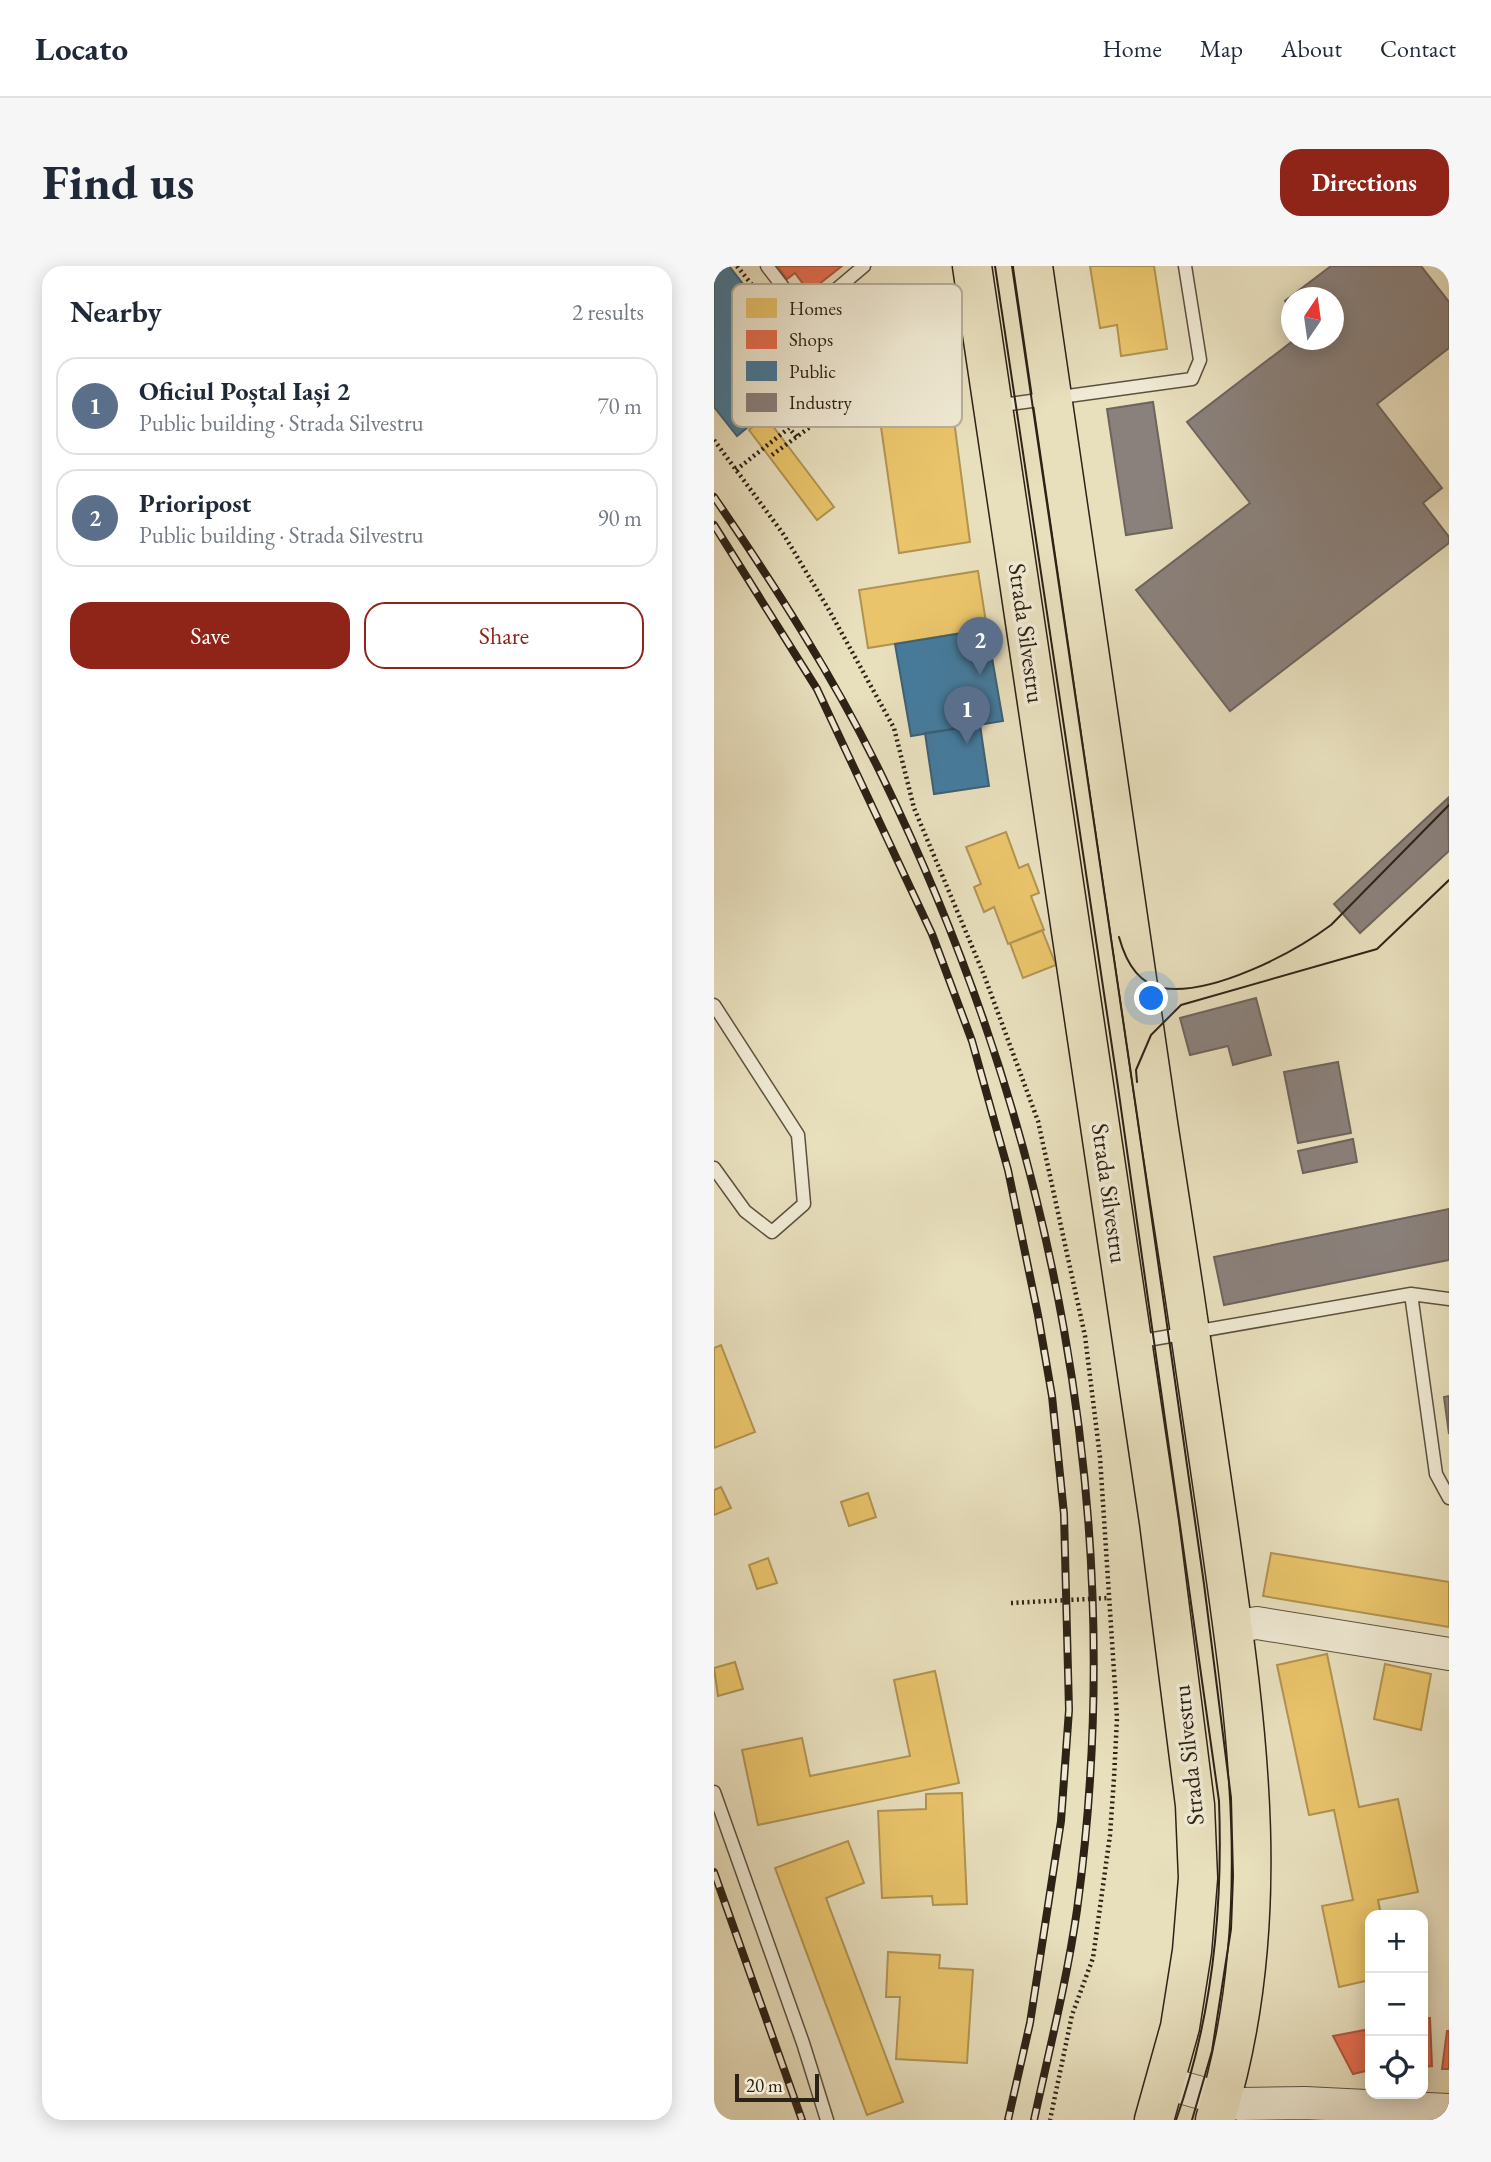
<!DOCTYPE html>
<html lang="en">
<head>
<meta charset="utf-8">
<style>
  body { margin:0; font-family:"EB Garamond",serif; background:#f6f6f7; color:#1f2937 }
  .controls { position:absolute; right:21px; bottom:21px; display:grid; overflow:hidden; border-radius:14px; box-shadow:0 4px 18px #0003 }
  .controls button { width:63px; height:63px; display:grid; place-items:center; padding:0; border:0; border-bottom:2px solid #e0e1e3; background:#fff; color:#1f2937; font:35px sans-serif }
  .compass { position:absolute; left:567px; top:21px; width:63px; height:63px; border-radius:50%; background:#fff; box-shadow:0 4px 18px #0003; rotate:13deg }
  .scale { position:absolute; left:21px; bottom:18px; width:84px; box-sizing:border-box; padding-left:7px; border:4px solid #2d2216; border-top:0; font-size:19px; line-height:24px; white-space:nowrap; color:#2d2216; -webkit-text-stroke:5px #f0ead4; paint-order:stroke }
  .you { position:absolute; left:438px; top:733px; width:24px; height:24px; margin:-18px; border:5px solid #fff; border-radius:50%; background:#1a73e8; box-shadow:0 0 0 10px #1a73e833 }
  .badge { display:grid; place-items:center; width:46px; height:46px; border-radius:50%; background:#8f2418; color:#fff; font-size:23px; font-weight:700 }
  .pin { position:absolute; translate:-50% -58px; filter:drop-shadow(0 2px 4px #0008) }
  .pin::after { content:''; position:absolute; top:37px; width:24px; height:21px; background:inherit; clip-path:polygon(0 0,100% 0,50% 100%) }
  .list { margin:0; padding:0; list-style:none }
  h2 { display:flex; justify-content:space-between; align-items:center; height:91px; margin:0; padding:0 28px; font-size:30px }
  h2 small { font-size:23px; font-weight:400; color:#747a83 }
  .list li { display:grid; grid-template-columns:46px 1fr auto; gap:21px; align-items:center; box-sizing:border-box; height:98px; margin:0 14px 14px; padding:0 14px; border:2px solid #e0e1e3; border-radius:21px }
  .list b { display:block; font-size:26px; white-space:nowrap }
  .list p { margin:0; font-size:23px; white-space:nowrap; color:#747a83 }
  .list em { font-size:23px; font-style:normal; color:#747a83 }
  .actions { display:flex; gap:14px; padding:21px 28px }
  .actions a { flex:1; padding:16px 0; border:2px solid #8f2418; border-radius:21px; text-align:center; font-size:24px; color:#8f2418 }
  .actions .main { background:#8f2418; color:#fff }
  .icon { flex:none; width:38px; height:38px; fill:none; stroke:currentColor; stroke-width:2; stroke-linecap:round; stroke-linejoin:round }
  .map { position:relative; flex:none; width:735px; height:1854px; overflow:hidden; border-radius:21px }
  header { display:flex; align-items:center; gap:42px; box-sizing:border-box; height:98px; padding:0 35px; background:#fff; border-bottom:2px solid #e0e1e3 }
  header strong { font-size:33px }
  nav { display:flex; gap:38px; margin-inline-start:auto; font-size:24px }
  .intro { display:flex; align-items:center; justify-content:space-between; box-sizing:border-box; height:168px; padding:0 42px }
  h1 { margin:0; font-size:49px }
  .button { padding:18px 32px; border-radius:21px; background:#8f2418; color:#fff; font-size:24px; font-weight:700 }
  main { display:flex; gap:42px; padding:0 42px }
  aside { flex:1; background:#fff; border-radius:21px; box-shadow:0 4px 18px #0003 }
  .map>svg:first-child { display:block }
</style>
</head>
<body>
<header>
<strong>Locato</strong>
<nav><a>Home</a><a>Map</a><a>About</a><a>Contact</a></nav>
</header>
<div class="intro"><h1>Find us</h1><a class="button">Directions</a></div>
<main>
<aside>
<h2>Nearby<small>2 results</small></h2>
<ul class="list">
<li><span class="badge" style="background:#5c6f8a">1</span><div><b>Oficiul Poștal Iași 2</b><p>Public building · Strada Silvestru</p></div><em>70 m</em></li>
<li><span class="badge" style="background:#5c6f8a">2</span><div><b>Prioripost</b><p>Public building · Strada Silvestru</p></div><em>90 m</em></li>
</ul>
<div class="actions"><a class="main">Save</a><a>Share</a></div>
</aside>
<div class="map">
<svg width="735" height="1854" viewBox="0 0 735 1854">
  <rect width="100%" height="100%" fill="#e8dfbd"/>
  <filter id="stains"><feTurbulence type="fractalNoise" baseFrequency=".00286" numOctaves="4"/><feColorMatrix values="0 0 0 0 .2 0 0 0 0 .09 0 0 0 0 .02 0 0 0 .5 -.17"/></filter>
  <radialGradient id="worn" r=".72"><stop offset=".6" stop-color="#630" stop-opacity="0"/><stop offset="1" stop-color="#630" stop-opacity=".3"/></radialGradient>
  <!-- homes -->
  <path fill="#e9c46a" stroke="#b19351" stroke-width="2" d="M 376,0 L 440,0 L 453,83 L 407,90 L 403,59 L 386,62 Z
    M 217,116 L 238,139 L 256,276 L 185,287 L 167,161 L 190,160 L 188,141 Z
    M 52,151 L 120,241 L 103,254 L 35,164 Z
    M 264,305 L 273,363 L 154,382 L 145,324 Z
    M 292,566 L 305,602 L 314,598 L 325,627 L 317,630 L 330,664 L 294,678 L 280,641 L 270,646 L 260,621 L 267,618 L 252,581 Z
    M 328,664 L 342,699 L 309,712 L 296,677 Z
    M 7,1079 L 41,1166 L 0,1182 L 0,1082 Z
    M 7,1221 L 17,1242 L 0,1249 L 0,1224 Z
    M 154,1227 L 162,1251 L 135,1260 L 127,1236 Z
    M 557,1287 L 735,1316 L 735,1361 L 549,1330 Z
    M 54,1292 L 63,1317 L 43,1323 L 35,1299 Z
    M 613,1388 L 645,1541 L 684,1533 L 704,1626 L 664,1634 L 667,1649 L 656,1649 L 656,1714 L 625,1721 L 608,1640 L 639,1634 L 620,1544 L 595,1549 L 563,1399 Z
    M 21,1396 L 29,1423 L 4,1430 L 0,1402 Z
    M 671,1398 L 717,1408 L 707,1464 L 660,1453 Z
    M 221,1405 L 245,1517 L 44,1559 L 28,1484 L 88,1472 L 96,1510 L 196,1490 L 180,1414 Z
    M 248,1527 L 253,1638 L 219,1639 L 218,1630 L 168,1632 L 164,1545 L 212,1543 L 212,1528 Z
    M 134,1575 L 150,1617 L 112,1632 L 189,1836 L 153,1849 L 61,1602 Z
    M 174,1686 L 226,1689 L 225,1702 L 259,1704 L 253,1797 L 182,1793 L 186,1731 L 172,1731 Z"/>
  <!-- shops -->
  <path fill="#e76f51" stroke="#af583f" stroke-width="2" d="M 63,0 L 128,0 L 95,26 L 81,7 L 73,13 Z
    M 716,1752 L 718,1800 L 709,1801 L 709,1753 Z
    M 656,1763 L 656,1804 L 639,1808 L 619,1770 Z
    M 733,1765 L 735,1765 L 735,1803 L 728,1803 Z"/>
  <!-- public -->
  <path fill="#457b9d" stroke="#3e6074" stroke-width="2" d="M 12,0 L 15,0 L 99,108 L 23,170 L 0,141 L 0,9 Z
    M 273,363 L 289,455 L 197,470 L 181,378 Z
    M 266,459 L 275,520 L 220,528 L 211,467 Z"/>
  <!-- industry -->
  <path fill="#8a817c" stroke="#6e645d" stroke-width="2" d="M 617,0 L 707,0 L 735,36 L 735,82 L 663,138 L 728,222 L 709,237 L 735,271 L 735,277 L 516,445 L 422,324 L 536,237 L 473,156 L 580,74 L 620,74 L 620,32 L 578,32 L 578,43 L 571,35 Z
    M 439,136 L 458,262 L 412,269 L 393,143 Z
    M 734,532 L 735,585 L 646,667 L 620,638 Z
    M 542,732 L 557,789 L 519,799 L 514,780 L 476,789 L 466,752 Z
    M 624,796 L 637,867 L 584,877 L 570,806 Z
    M 639,873 L 643,896 L 589,907 L 584,885 Z
    M 735,943 L 735,994 L 510,1039 L 500,991 Z
    M 735,1130 L 735,1168 L 730,1131 Z"/>
  <g fill="none" stroke-linecap="round" stroke-linejoin="round">
    <defs>
      <path id="service" d="M 53,0 L 82,38 L 105,38 L 150,0
        M 281,140 L 478,113 L 486,94 L 471,0
        M 0,739 L 84,869 L 90,938 L 58,966 L 31,945 L 0,902
        M 697,1028 L 722,1208 L 735,1232
        M 422,1076 L 697,1028 L 735,1033
        M 0,1526 L 89,1777 L 113,1854"/>
      <path id="tertiary" d="M 519,1361 L 543,1357 L 735,1388
        M 452,1817 L 526,1838 L 591,1837 L 735,1844"/>
      <path id="primary" d="M 258,0 L 445,1256 L 481,1539 L 484,1612 L 478,1685 L 466,1761 L 440,1854
        M 319,0 C 361,286 400,572 444,857 C 465,990 485,1124 504,1257 C 533,1459 563,1655 501,1854"/>
    </defs>
    <!-- service casing -->
    <use href="#service" stroke="#5c5140" stroke-width="15"/>
    <!-- tertiary casing -->
    <use href="#tertiary" stroke="#5c5140" stroke-width="34"/>
    <!-- primary casing -->
    <use href="#primary" stroke="#2d2216" stroke-width="41"/>
    <!-- path -->
    <path stroke="#2d2216" stroke-width="4.5" stroke-dasharray="2 3.5" stroke-linecap="butt" d="M 23,0 L 53,38
      M 0,174 L 70,269 L 115,344 L 180,462 L 200,542 L 270,709 L 324,855 L 371,1070 L 386,1191 L 403,1452 L 400,1512 L 396,1569 L 379,1692 L 358,1749 L 336,1854
      M 58,189 L 130,136 L 63,50
      M 22,204 L 75,162 L 83,171
      M 297,1337 L 393,1332"/>
    <!-- service -->
    <use href="#service" stroke="#f0ead4" stroke-width="12"/>
    <!-- tertiary -->
    <use href="#tertiary" stroke="#f0ead4" stroke-width="32"/>
    <!-- primary -->
    <use href="#primary" stroke="#e8dfbd" stroke-width="38"/>
    <!-- tram -->
    <path stroke="#2d2216" stroke-width="2" d="M 281,0 L 403,814 L 505,1535 C 509,1641 498,1753 462,1854
      M 298,0 L 423,849 L 490,1318 L 517,1532 L 519,1610 L 517,1663 L 498,1785 L 478,1854
      M 405,671 C 411,693 422,717 448,722 C 497,730 578,688 617,659 L 735,539
      M 423,816 L 422,804 L 437,769 L 467,739 L 663,683 L 735,614"/>
    <defs>
      <path id="rail" d="M 0,231 C 61,320 121,413 168,510 C 340,862 416,1255 363,1644 C 353,1714 335,1785 320,1854
        M 0,259 L 103,423 L 218,668 L 258,775 L 294,904 L 324,1049 L 338,1130 L 350,1248 L 355,1444 L 347,1555 L 316,1757 L 294,1854
        M 0,1606 L 88,1854"/>
    </defs>
    <!-- rail casing -->
    <use href="#rail" stroke="#2d2216" stroke-width="8"/>
    <!-- rail -->
    <use href="#rail" stroke="#f0ead4" stroke-width="5" stroke-dasharray="16" stroke-linecap="butt"/>
  </g>
  <g text-anchor="middle" dominant-baseline="central" stroke-width="7" stroke-linejoin="round" paint-order="stroke">
    <!-- street labels -->
    <g font-size="24" fill="#2d2216" stroke="#f0ead4">
      <text transform="translate(313 367) rotate(82)">Strada Silvestru</text>
      <text transform="translate(396 927) rotate(82)">Strada Silvestru</text>
      <text transform="translate(474 1489) rotate(-96)">Strada Silvestru</text>
    </g>
  </g>
  <!-- legend -->
  <rect x="18" y="18" width="230" height="143" rx="10" fill="#f0ead4" stroke="#b6ae9b" stroke-width="2"/>
  <rect x="32" y="32" width="31" height="20" fill="#e9c46a"/>
  <rect x="32" y="64" width="31" height="19" fill="#e76f51"/>
  <rect x="32" y="95" width="31" height="20" fill="#457b9d"/>
  <rect x="32" y="127" width="31" height="19" fill="#8a817c"/>
  <g font-size="19" fill="#2d2216">
    <text x="75" y="49">Homes</text>
    <text x="75" y="80">Shops</text>
    <text x="75" y="112">Public</text>
    <text x="75" y="143">Industry</text>
  </g>
  <rect width="100%" height="100%" filter="url(#stains)"/>
  <rect width="100%" height="100%" fill="url(#worn)"/>
</svg>
<div class="controls">
<button>+</button>
<button>−</button>
<button><svg class="icon" aria-label="locate" viewBox="0 0 24 24"><circle cx="12" cy="12" r="6"/><path d="M12 2v4M12 18v4M2 12h4M18 12h4"/></svg></button>
</div>
<svg class="compass" viewBox="-18 -18 36 36"><path d="M0-13l5 13h-10z" fill="#e53935"/><path d="M0 13l5-13h-10z" fill="#747a83"/></svg>
<div class="scale">20 m</div>
<div class="you"></div>
<div class="pin badge" style="left:253px;top:478px;background:#5c6f8a">1</div>
<div class="pin badge" style="left:266px;top:409px;background:#5c6f8a">2</div>
</div>
</main>
</body>
</html>
